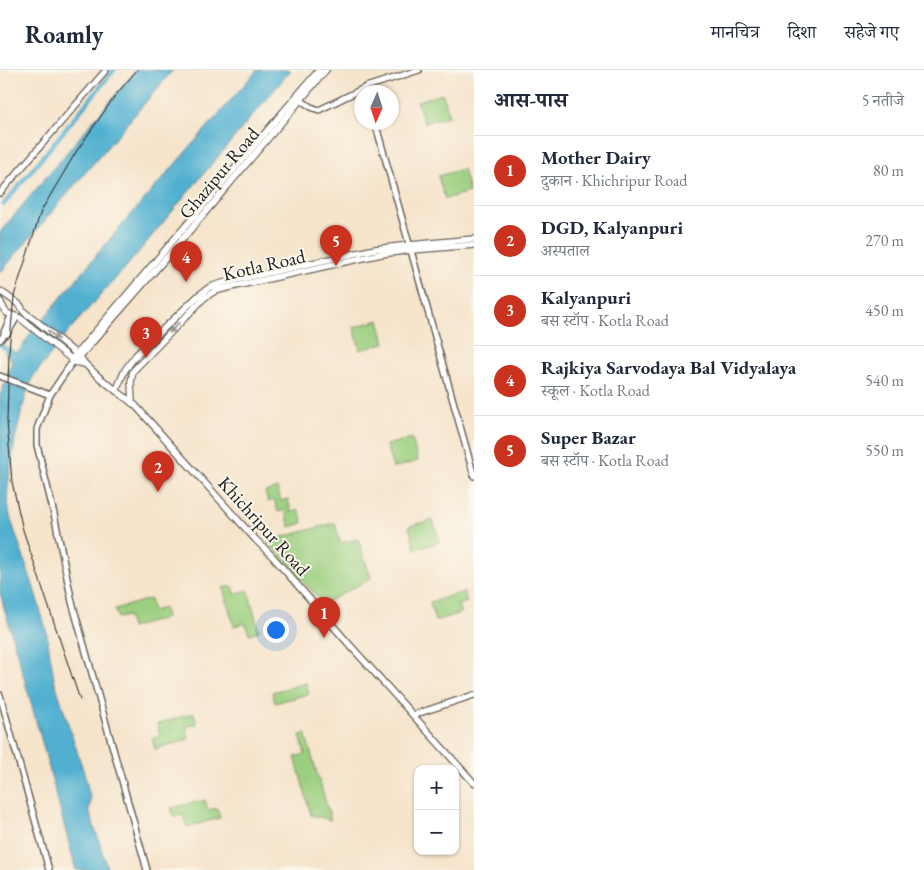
<!DOCTYPE html>
<html lang="hi">
<head>
<meta charset="utf-8">
<style>
  body { margin:0; font-family:"EB Garamond","Noto Serif Devanagari",serif; background:#f6f6f7; color:#1f2937 }
  .controls { position:absolute; right:15px; bottom:15px; display:grid; overflow:hidden; border-radius:10px; box-shadow:0 1px 4px #0004 }
  .controls button { width:45px; height:45px; display:grid; place-items:center; padding:0; border:0; border-bottom:1px solid #e0e1e3; background:#fff; color:#1f2937; font:25px sans-serif }
  .compass { position:absolute; left:354px; top:15px; width:45px; height:45px; border-radius:50%; background:#fff; box-shadow:0 1px 4px #0004; rotate:183deg }
  .you { position:absolute; left:275px; top:559px; width:18px; height:18px; margin:-12px; border:4px solid #fff; border-radius:50%; background:#1a73e8; box-shadow:0 0 0 8px #1a73e833 }
  .badge { display:grid; place-items:center; width:32px; height:32px; border-radius:50%; background:#c8321e; color:#fff; font-size:16px; font-weight:700 }
  .pin { position:absolute; translate:-50% -41px; filter:drop-shadow(0 1px 2px #0008) }
  .pin::after { content:''; position:absolute; top:26px; width:18px; height:15px; background:inherit; clip-path:polygon(0 0,100% 0,50% 100%) }
  .list { margin:0; padding:0; list-style:none }
  h2 { display:flex; justify-content:space-between; align-items:center; height:65px; margin:0; padding:0 20px; font-size:21px }
  h2 small { font-size:16px; font-weight:400; color:#747a83 }
  .list li { display:grid; grid-template-columns:32px 1fr auto; gap:15px; align-items:center; box-sizing:border-box; height:70px; padding:0 20px; border-top:1px solid #e0e1e3 }
  .list b { display:block; font-size:19px; white-space:nowrap }
  .list p { margin:0; font-size:16px; white-space:nowrap; color:#747a83 }
  .list em { font-size:16px; font-style:normal; color:#747a83 }
  .map { position:relative; flex:none; width:474px; height:800px; overflow:hidden }
  header { display:flex; align-items:center; gap:30px; box-sizing:border-box; height:70px; padding:0 25px; background:#fff; border-bottom:1px solid #e0e1e3 }
  header strong { font-size:24px }
  nav { display:flex; gap:28px; margin-inline-start:auto; font-size:18px }
  main { display:flex }
  aside { flex:1; background:#fff }
  .map>svg:first-child { display:block }
</style>
</head>
<body>
<header>
<strong>Roamly</strong>
<nav><a>मानचित्र</a><a>दिशा</a><a>सहेजे गए</a></nav>
</header>
<main>
<div class="map">
<svg width="474" height="800" viewBox="0 0 474 800">
  <rect width="100%" height="100%" fill="#fbf7ec"/>
  <filter id="ink" filterUnits="userSpaceOnUse"><feTurbulence type="fractalNoise" baseFrequency=".02" numOctaves="2"/><feDisplacementMap in="SourceGraphic" scale="10" xChannelSelector="R" yChannelSelector="G"/><feConvolveMatrix kernelMatrix="1 2 1 2 8 2 1 2 1" color-interpolation-filters="sRGB"/></filter>
  <filter id="wash" filterUnits="userSpaceOnUse"><feTurbulence type="fractalNoise" baseFrequency=".0096" numOctaves="4" result="noise"/><feDisplacementMap in="SourceGraphic" scale="20" xChannelSelector="R" yChannelSelector="G"/><feGaussianBlur stdDeviation="1.12" result="paint"/><feColorMatrix in="noise" values="0 0 0 0 0 0 0 0 0 0 0 0 0 0 0 0 0 1.4 0 .05"/><feComposite in="paint" operator="in"/></filter>
  <g filter="url(#wash)">
    <rect width="100%" height="100%" fill="#f6e4cb"/>
    <!-- green -->
    <path fill="#9bcf7f" stroke="#5c764e" d="M 443,24 L 449,46 L 424,53 L 417,31 Z
      M 463,99 L 469,122 L 445,129 L 438,106 Z
      M 379,250 L 385,273 L 360,280 L 354,257 Z
      M 412,368 L 418,391 L 393,398 L 386,375 Z
      M 277,418 L 281,431 L 288,429 L 291,442 L 299,440 L 303,453 L 290,457 L 285,440 L 278,442 L 274,430 L 268,432 L 265,422 Z
      M 433,450 L 440,472 L 415,479 L 409,456 Z
      M 335,453 L 340,473 L 358,469 L 371,508 L 324,534 L 267,471 Z
      M 233,516 L 235,524 L 248,520 L 259,561 L 249,564 L 245,553 L 234,556 L 223,518 Z
      M 464,522 L 467,532 L 458,535 L 461,543 L 435,551 L 430,532 Z
      M 150,529 L 153,541 L 164,538 L 166,548 L 131,558 L 128,546 L 118,548 L 115,539 Z
      M 306,613 L 309,624 L 275,633 L 272,622 Z
      M 194,643 L 197,654 L 186,657 L 189,669 L 155,679 L 152,668 L 160,666 L 157,654 Z
      M 305,663 L 331,750 L 311,745 L 295,687 L 305,684 L 300,665 Z
      M 205,730 L 208,740 L 217,738 L 220,748 L 187,757 L 183,745 L 174,747 L 171,738 Z"/>
    <!-- water -->
    <path fill="#51b0d0" stroke="#366676" d="M 136,0 L 173,0 L 0,203 L 0,162 Z
      M 257,0 L 291,0 L 211,95 L 126,197 L 73,256 L 33,307 L 25,328 L 15,369 L 8,415 L 7,434 L 11,450 L 33,515 L 46,559 L 54,609 L 85,706 L 91,731 L 89,740 L 108,800 L 76,800 L 42,672 L 0,523 L 0,326 L 12,291 L 9,287 L 4,282 L 8,277 L 16,283 L 21,279 L 29,266 L 115,163 Z"/>
    <g fill="none" stroke-linecap="round" stroke-linejoin="round">
      <!-- stream -->
      <path stroke="#51b0d0" stroke-width="1" d="M 0,138 L 4,134"/>
      <!-- canal -->
      <path stroke="#51b0d0" stroke-width="4.5" d="M 4,134 L 114,0
        M 0,274 L 6,279"/>
    </g>
  </g>
  <g filter="url(#ink)">
    <g fill="none" stroke-linecap="round" stroke-linejoin="round">
      <defs>
        <path id="tertiary" d="M 299,29 L 311,37 L 319,40 L 366,17 L 419,0
          M 375,52 L 474,406
          M 0,123 L 106,0
          M 4,265 L 4,262 L 11,246
          M 0,270 L 4,265 L 7,264 L 17,247
          M 73,291 L 50,325 L 37,359 L 37,375 L 54,444 L 72,532 L 147,800
          M 0,306 L 50,325
          M 0,625 L 49,800
          M 413,645 L 474,625"/>
        <path id="secondary" d="M 0,221 L 20,235 L 24,242 L 34,249 L 80,287 L 85,294 L 100,308 L 135,335 L 255,469 L 273,487 L 348,573 L 474,713
          M 0,231 L 5,241 L 7,243 L 20,248 L 75,292 L 85,294
          M 71,290 L 319,0
          M 75,292 L 180,172 L 326,0
          M 116,321 L 125,300 L 136,285 L 199,225 L 210,217 L 223,213 L 375,179 L 410,175 L 474,169
          M 132,333 L 131,312 L 133,301 L 204,228 L 215,221 L 227,218 L 381,184 L 412,180 L 474,175"/>
      </defs>
      <!-- tertiary casing -->
      <use href="#tertiary" stroke="#686259" stroke-width="8"/>
      <!-- secondary casing -->
      <use href="#secondary" stroke="#686259" stroke-width="8"/>
      <!-- tertiary -->
      <use href="#tertiary" stroke="#fff" stroke-width="5"/>
      <!-- secondary -->
      <use href="#secondary" stroke="#fff" stroke-width="5.5"/>
      <!-- rail -->
      <path stroke="#1c1c1c" stroke-width="1" d="M 80,630 L 23,460 L 12,412 L 7,351 L 9,281 L 14,226 L 41,141 L 76,82 L 115,26 L 137,0"/>
    </g>
    <!-- one-way arrows -->
    <defs><path id="oneway-solid" d="M-6-.8H1V-3.2L6.5 0L1 3.2V.8H-6Z" transform="scale(1.25)"/></defs>
    <g fill="#999">
      <use href="#oneway-solid" transform="translate(174 258) rotate(135)"/>
      <use href="#oneway-solid" transform="translate(53 265) rotate(40)"/>
    </g>
  </g>
  <g text-anchor="middle" dominant-baseline="central" stroke-width="4" stroke-linejoin="round" paint-order="stroke">
    <!-- street labels -->
    <g font-size="19" fill="#1c1c1c" stroke="#fbf7ec">
      <text transform="translate(219 103) rotate(-50)">Ghazipur Road</text>
      <text transform="translate(264 195) rotate(-13)">Kotla Road</text>
      <text transform="translate(264 456) rotate(48)">Khichripur Road</text>
    </g>
  </g>
</svg>
<div class="controls">
<button>+</button>
<button>−</button>
</div>
<svg class="compass" viewBox="-18 -18 36 36"><path d="M0-13l5 13h-10z" fill="#e53935"/><path d="M0 13l5-13h-10z" fill="#747a83"/></svg>
<div class="you"></div>
<div class="pin badge" style="left:324px;top:568px">1</div>
<div class="pin badge" style="left:158px;top:422px">2</div>
<div class="pin badge" style="left:146px;top:288px">3</div>
<div class="pin badge" style="left:186px;top:212px">4</div>
<div class="pin badge" style="left:336px;top:196px">5</div>
</div>
<aside>
<h2>आस-पास<small>5 नतीजे</small></h2>
<ul class="list">
<li><span class="badge">1</span><div><b>Mother Dairy</b><p>दुकान · Khichripur Road</p></div><em>80 m</em></li>
<li><span class="badge">2</span><div><b>DGD, Kalyanpuri</b><p>अस्पताल</p></div><em>270 m</em></li>
<li><span class="badge">3</span><div><b>Kalyanpuri</b><p>बस स्टॉप · Kotla Road</p></div><em>450 m</em></li>
<li><span class="badge">4</span><div><b>Rajkiya Sarvodaya Bal Vidyalaya</b><p>स्कूल · Kotla Road</p></div><em>540 m</em></li>
<li><span class="badge">5</span><div><b>Super Bazar</b><p>बस स्टॉप · Kotla Road</p></div><em>550 m</em></li>
</ul>
</aside>
</main>
</body>
</html>
